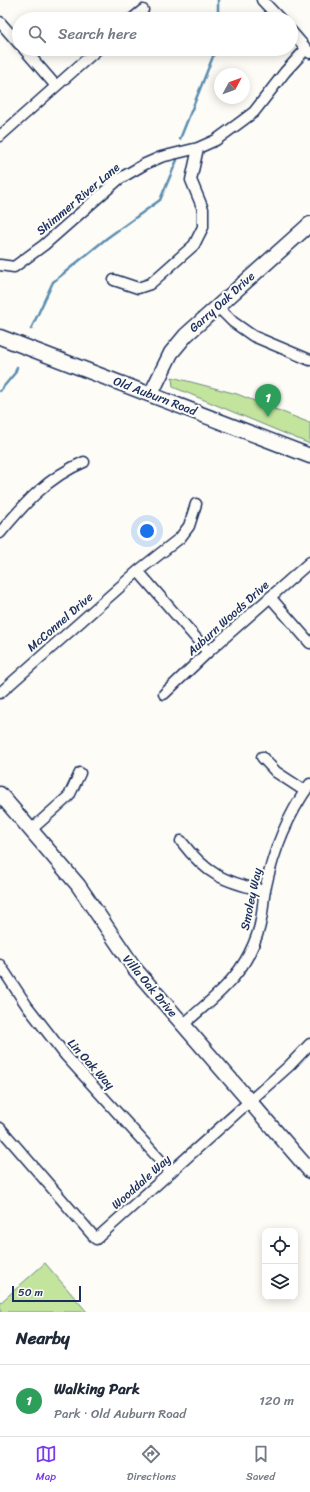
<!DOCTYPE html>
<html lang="en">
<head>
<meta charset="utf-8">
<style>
  body { margin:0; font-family:Sriracha,sans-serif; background:#f6f6f7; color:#1f2937 }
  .controls { position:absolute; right:12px; bottom:12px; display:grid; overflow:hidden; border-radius:8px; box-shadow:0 2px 10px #0003 }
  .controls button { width:36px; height:36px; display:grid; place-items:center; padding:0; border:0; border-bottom:1px solid #e0e1e3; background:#fff; color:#1f2937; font:20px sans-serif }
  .compass { position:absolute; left:214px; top:68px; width:36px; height:36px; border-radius:50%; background:#fff; box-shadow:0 2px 10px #0003; rotate:49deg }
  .scale { position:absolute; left:12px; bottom:10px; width:69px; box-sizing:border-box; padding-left:4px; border:2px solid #1b2f5e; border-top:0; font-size:11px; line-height:14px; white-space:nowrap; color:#1b2f5e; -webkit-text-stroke:3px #fdfcf7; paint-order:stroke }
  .you { position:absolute; left:147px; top:531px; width:14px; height:14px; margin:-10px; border:3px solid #fff; border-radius:50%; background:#1a73e8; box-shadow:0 0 0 6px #1a73e833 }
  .badge { display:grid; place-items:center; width:26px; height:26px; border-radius:50%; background:#7c3aed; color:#fff; font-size:13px; font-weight:700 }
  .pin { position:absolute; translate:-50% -33px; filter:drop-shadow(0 1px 2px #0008) }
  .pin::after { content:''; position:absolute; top:21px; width:14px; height:12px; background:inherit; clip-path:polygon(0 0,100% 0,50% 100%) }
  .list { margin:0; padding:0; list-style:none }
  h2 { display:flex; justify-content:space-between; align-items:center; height:52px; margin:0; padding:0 16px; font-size:17px }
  h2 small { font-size:13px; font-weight:400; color:#747a83 }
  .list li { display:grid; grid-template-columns:26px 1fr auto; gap:12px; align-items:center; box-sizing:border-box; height:72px; padding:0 16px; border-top:1px solid #e0e1e3 }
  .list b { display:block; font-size:15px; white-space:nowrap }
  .list p { margin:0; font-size:13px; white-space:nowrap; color:#747a83 }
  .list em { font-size:13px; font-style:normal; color:#747a83 }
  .icon { flex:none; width:22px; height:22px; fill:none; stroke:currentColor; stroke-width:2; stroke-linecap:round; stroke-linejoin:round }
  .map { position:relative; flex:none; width:310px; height:1312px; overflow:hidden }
  .search { position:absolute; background:#fff; box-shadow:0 2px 10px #0003; left:12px; right:12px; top:12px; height:44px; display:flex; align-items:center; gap:10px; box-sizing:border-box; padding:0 14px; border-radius:22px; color:#747a83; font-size:15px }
  .sheet { height:124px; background:#fff }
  nav { display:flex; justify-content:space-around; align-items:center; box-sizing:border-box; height:56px; border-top:1px solid #e0e1e3; background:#fff; font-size:11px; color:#747a83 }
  nav a { display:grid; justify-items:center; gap:2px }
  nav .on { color:#7c3aed }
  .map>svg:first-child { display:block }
</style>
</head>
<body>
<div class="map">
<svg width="310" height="1312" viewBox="0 0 310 1312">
  <rect width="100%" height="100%" fill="#fdfcf7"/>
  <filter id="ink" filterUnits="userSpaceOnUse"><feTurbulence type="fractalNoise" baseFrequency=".025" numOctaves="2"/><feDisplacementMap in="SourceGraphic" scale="8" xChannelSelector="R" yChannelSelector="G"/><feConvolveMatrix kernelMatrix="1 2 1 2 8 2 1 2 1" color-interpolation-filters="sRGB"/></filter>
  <g filter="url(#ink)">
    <!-- green -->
    <path fill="#c3e49d" stroke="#6f8a7e" d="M 172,377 L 237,394 L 310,423 L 310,444 L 173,387 Z
      M 45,1263 L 87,1312 L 0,1312 L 0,1303 Z"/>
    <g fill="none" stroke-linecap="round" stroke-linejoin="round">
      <!-- stream -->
      <path stroke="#5c8eb1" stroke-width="2.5" d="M 218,0 L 218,19
        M 180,139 L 216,49
        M 31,329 L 53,282 L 107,238 L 160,200 L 177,160
        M 0,391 L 15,373 L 17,367"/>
      <defs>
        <path id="street" d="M 262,0 L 280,19
          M 132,19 L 143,10
          M 0,22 L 19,44
          M 291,31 L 310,53
          M 24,49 L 56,86
          M 0,136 L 98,49
          M 0,265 L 14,267 L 44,245 L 119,179 L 145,164 L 161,157 L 198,148 L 216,140 L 242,121 L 254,112 L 285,72 L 306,49
          M 114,280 L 138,288 L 150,284 L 194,245 L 203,227 L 203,209 L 191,180 L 198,148
          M 217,306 L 233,322 L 253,336 L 310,360
          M 0,533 C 24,504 48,477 84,462
          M 138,571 L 208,652
          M 270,597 L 310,643
          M 0,693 L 138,571 L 180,538 L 189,526 L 196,504
          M 164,694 L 208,652 L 310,562
          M 262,757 L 276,772 L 305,791
          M 32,829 L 69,796 L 80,773
          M 181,841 C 207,875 224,882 265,891
          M 0,965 L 27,1006 L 66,1056 L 171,1172
          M 183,1025 C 207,1003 234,984 249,954 C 254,944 259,932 261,920 C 263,910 263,900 265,890 C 273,852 287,816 310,784
          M 0,1128 L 96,1239 L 289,1066 L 310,1044"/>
        <path id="secondary" d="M 0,337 L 310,456
          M 151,394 L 171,353 L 186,335 L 310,224
          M 0,794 L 78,885 L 135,969 L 310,1171"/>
      </defs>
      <!-- street casing -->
      <use href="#street" stroke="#1b2f5e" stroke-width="13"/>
      <!-- secondary casing -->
      <use href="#secondary" stroke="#1b2f5e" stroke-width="17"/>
      <!-- street -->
      <use href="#street" stroke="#fdfcf7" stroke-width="10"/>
      <!-- secondary -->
      <use href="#secondary" stroke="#fdfcf7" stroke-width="14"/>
    </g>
  </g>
  <g text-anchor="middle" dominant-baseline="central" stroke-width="4" stroke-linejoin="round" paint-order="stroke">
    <!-- street labels -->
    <g font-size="12" fill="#1b2f5e" stroke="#fdfcf7">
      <text transform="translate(78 199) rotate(-40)">Shimmer River Lane</text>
      <text transform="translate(222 302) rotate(-42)">Garry Oak Drive</text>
      <text transform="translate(155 396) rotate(21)">Old Auburn Road</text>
      <text transform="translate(228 618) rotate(-42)">Auburn Woods Drive</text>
      <text transform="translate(60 622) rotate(-41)">McConnel Drive</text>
      <text transform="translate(251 899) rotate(-78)">Smoley Way</text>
      <text transform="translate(150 986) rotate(50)">Villa Oak Drive</text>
      <text transform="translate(91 1064) rotate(48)">Lin Oak Way</text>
      <text transform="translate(141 1182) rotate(-42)">Wooddale Way</text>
    </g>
  </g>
</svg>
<div class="controls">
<button><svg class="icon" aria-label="locate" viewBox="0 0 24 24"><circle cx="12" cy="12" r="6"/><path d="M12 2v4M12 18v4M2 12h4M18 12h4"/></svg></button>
<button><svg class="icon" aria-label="layers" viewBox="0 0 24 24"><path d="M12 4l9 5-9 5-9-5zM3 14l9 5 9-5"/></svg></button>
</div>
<svg class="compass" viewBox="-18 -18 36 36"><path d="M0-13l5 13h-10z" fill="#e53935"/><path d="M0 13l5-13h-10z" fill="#747a83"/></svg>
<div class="scale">50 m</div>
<div class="you"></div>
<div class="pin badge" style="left:268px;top:417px;background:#2e9e5b">1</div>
<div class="search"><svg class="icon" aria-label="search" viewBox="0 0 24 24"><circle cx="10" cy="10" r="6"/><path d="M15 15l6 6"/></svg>Search here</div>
</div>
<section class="sheet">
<h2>Nearby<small></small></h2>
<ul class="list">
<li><span class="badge" style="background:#2e9e5b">1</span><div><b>Walking Park</b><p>Park · Old Auburn Road</p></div><em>120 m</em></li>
</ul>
</section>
<nav>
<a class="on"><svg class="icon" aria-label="map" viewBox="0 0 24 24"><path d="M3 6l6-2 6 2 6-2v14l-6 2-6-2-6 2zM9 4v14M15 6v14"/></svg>Map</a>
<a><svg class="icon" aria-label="directions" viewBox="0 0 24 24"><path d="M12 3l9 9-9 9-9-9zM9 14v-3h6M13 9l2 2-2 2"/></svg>Directions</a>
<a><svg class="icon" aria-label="saved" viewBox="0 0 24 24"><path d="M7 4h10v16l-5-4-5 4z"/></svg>Saved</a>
</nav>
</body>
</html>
